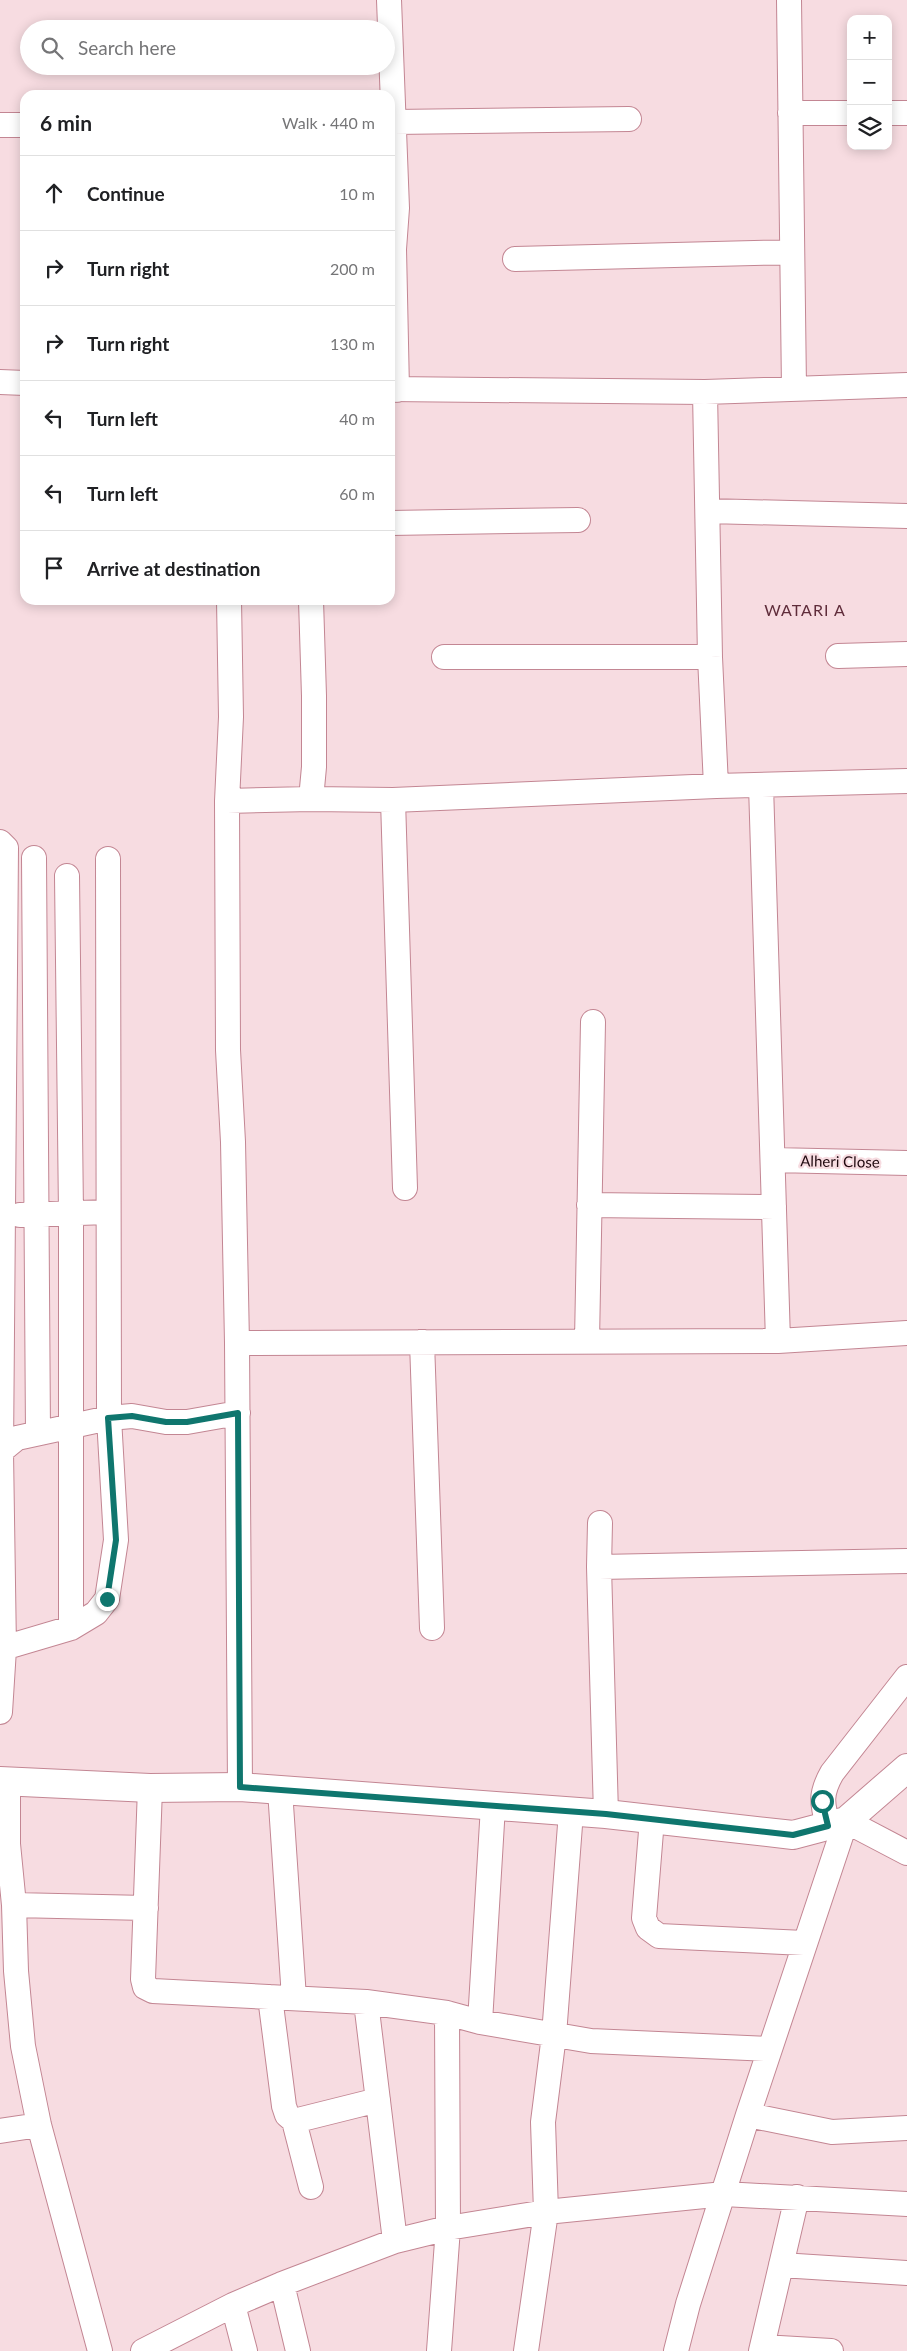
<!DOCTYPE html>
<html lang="en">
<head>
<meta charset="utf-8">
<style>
  body { margin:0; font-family:Lato,sans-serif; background:#f6f6f6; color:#202124 }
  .controls { position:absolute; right:15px; top:15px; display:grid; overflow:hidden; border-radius:10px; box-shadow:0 2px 12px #0003 }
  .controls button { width:45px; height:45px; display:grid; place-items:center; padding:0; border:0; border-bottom:1px solid #e0e0e0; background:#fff; color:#202124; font:25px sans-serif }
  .stop { position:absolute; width:15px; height:15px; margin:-11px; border:4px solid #0f766e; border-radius:50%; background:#fff }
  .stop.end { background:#0f766e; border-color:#fff; box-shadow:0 1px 5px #0008 }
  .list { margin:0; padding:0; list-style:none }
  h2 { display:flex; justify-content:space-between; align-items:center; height:65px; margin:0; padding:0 20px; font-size:21px }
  h2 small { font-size:16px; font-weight:400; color:#757577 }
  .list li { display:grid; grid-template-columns:32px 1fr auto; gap:15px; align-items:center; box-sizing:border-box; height:75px; padding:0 20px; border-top:1px solid #e0e0e0 }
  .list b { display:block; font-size:19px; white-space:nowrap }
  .list em { font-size:16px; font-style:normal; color:#757577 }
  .icon { flex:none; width:28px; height:28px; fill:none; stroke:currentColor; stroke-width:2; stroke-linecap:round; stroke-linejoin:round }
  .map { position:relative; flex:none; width:907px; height:2351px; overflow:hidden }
  .search { position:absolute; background:#fff; box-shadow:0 2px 12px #0003; left:20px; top:20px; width:375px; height:55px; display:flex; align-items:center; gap:12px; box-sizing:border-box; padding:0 18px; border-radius:28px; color:#757577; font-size:19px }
  .panel { position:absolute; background:#fff; box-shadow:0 2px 12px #0003; left:20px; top:90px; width:375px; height:515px; border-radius:15px }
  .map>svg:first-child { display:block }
</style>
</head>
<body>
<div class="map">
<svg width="907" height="2351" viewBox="0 0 907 2351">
  <rect width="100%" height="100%" fill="#f7dce1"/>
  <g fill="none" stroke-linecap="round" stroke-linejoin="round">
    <defs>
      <path id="minor" d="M 389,0 L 397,208 L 394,249 L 397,390
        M 789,0 L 794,388
        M 790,113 L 851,113
        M 888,113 L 907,113
        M 394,122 L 629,119
        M 0,125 L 25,125
        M 515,259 L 792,252
        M 0,382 L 25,383
        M 390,389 L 705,392 L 907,385
        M 708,511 L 907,516
        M 390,523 L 578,520
        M 311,600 L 314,696 L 314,767 L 311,799
        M 838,656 L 907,654
        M 444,657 L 710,657
        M 761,785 L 778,1341
        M 716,786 L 907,781
        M 393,800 L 405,1188
        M 227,801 L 231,717 L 229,600
        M 0,842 L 6,848 L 1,1452 L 4,1649 L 0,1712
        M 34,858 L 38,1433
        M 67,876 L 71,1213 L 71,1628
        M 773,1160 L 907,1163
        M 589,1205 L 774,1207
        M 20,1215 L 108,1212
        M 587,1341 L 593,1022
        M 422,1342 L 432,1628
        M 237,1343 L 778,1341 L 907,1333
        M 0,1452 L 17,1438 L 109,1418 L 132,1416 L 166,1422 L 187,1422 L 238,1413
        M 600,1523 L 599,1567 L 606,1814
        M 599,1567 L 907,1561
        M 0,1649 L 71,1628 L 96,1613 L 107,1599 L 116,1540 L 109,1418 L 108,859
        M 8,1781 L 8,1844 L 14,1905 L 16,1971 L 23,2046 L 39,2125 L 100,2351
        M 240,1787 L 237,1343 L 233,1142 L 228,1050 L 227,801 L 311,799 L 393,800 L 716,786 L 710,657 L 705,392
        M 150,1788 L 143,1979 L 145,1987 L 153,1991 L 366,2002 L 447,2013 L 480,2022 L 591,2041 L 770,2049
        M 280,1790 L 294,1998
        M 652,1819 L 644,1918 L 648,1928 L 659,1936 L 804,1943
        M 828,1826 C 822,1803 820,1794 832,1773 L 907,1677
        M 14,1905 L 146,1908
        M 270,1997 L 284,2106 L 287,2115 L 294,2121 L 378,2100
        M 366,2002 L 395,2241
        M 480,2022 L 493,1806
        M 748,2115 L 832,2132 L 907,2128
        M 294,2121 L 311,2187
        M 0,2131 L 39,2125
        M 781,2265 L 907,2273
        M 282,2284 L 298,2351
        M 233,2305 L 245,2351
        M 762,2347 L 831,2351
        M 143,2351 L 233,2305 L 282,2284 L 395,2241 L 448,2228 L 546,2212 L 724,2194 L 907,2204
        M 439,2351 L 448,2228 L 447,2013
        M 526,2351 L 546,2212 L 543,2122 L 554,2035 L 571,1812
        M 676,2351 L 688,2304 L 748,2115 L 846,1821 L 907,1853
        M 761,2351 L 797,2197"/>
      <path id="tertiary" d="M 0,1781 L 150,1788 L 240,1787 L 606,1814 L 793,1835 L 846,1821 L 907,1768"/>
    </defs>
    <!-- minor casing -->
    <use href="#minor" stroke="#c38693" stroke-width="26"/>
    <!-- tertiary casing -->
    <use href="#tertiary" stroke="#c38693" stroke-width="30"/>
    <!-- minor -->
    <use href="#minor" stroke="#fff" stroke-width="24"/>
    <!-- tertiary -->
    <use href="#tertiary" stroke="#fff" stroke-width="28"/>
  </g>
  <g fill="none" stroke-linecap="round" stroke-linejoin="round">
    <!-- route -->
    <path stroke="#0f766e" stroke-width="6" d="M 107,1599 L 116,1540 L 108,1418 L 132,1416 L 166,1422 L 187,1422 L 238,1413 L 240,1787 L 606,1814 L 793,1835 L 828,1826 L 822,1801"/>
  </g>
  <g text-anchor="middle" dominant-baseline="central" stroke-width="4.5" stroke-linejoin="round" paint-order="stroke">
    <!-- street labels -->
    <g font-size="15" fill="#1f090f" stroke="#f7dce1">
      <text transform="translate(840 1161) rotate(1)">Alheri Close</text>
    </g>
    <!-- neighbourhood labels -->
    <g font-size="16" letter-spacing="1" fill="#5f2c3a" stroke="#f7dce1">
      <text x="805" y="609">WATARI A</text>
    </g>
  </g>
</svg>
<div class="controls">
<button>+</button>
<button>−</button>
<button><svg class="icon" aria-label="layers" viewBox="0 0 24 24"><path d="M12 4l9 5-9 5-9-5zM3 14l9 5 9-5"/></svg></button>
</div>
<div class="stop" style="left:822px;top:1801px"></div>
<div class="stop end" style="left:107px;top:1599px"></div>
<div class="search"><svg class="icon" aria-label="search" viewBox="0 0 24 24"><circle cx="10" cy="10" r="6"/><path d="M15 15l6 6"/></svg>Search here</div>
<section class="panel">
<h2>6 min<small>Walk · 440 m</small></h2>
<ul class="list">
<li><svg class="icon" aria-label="ahead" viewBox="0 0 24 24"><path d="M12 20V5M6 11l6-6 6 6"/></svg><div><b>Continue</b></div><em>10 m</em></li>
<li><svg class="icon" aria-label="right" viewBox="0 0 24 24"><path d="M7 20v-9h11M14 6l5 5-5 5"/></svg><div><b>Turn right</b></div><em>200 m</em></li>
<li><svg class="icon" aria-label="right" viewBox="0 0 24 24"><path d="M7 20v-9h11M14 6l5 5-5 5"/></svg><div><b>Turn right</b></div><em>130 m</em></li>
<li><svg class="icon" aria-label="left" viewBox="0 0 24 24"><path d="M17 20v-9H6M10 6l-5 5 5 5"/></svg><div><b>Turn left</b></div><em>40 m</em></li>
<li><svg class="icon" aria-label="left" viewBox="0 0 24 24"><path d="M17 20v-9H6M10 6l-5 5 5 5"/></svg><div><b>Turn left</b></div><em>60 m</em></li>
<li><svg class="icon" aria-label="arrive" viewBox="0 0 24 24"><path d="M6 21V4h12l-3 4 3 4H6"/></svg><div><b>Arrive at destination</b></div></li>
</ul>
</section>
</div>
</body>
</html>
